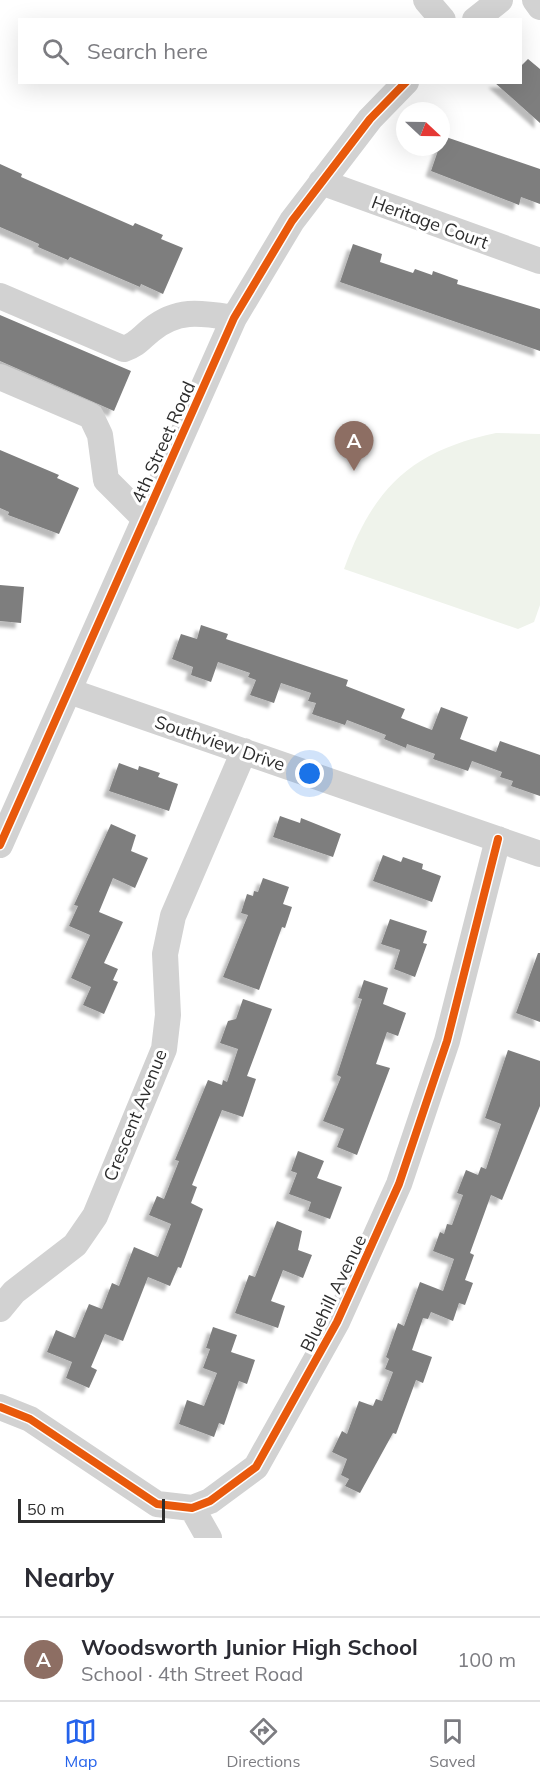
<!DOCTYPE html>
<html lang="en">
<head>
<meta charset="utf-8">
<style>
  body { margin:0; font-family:Mulish,sans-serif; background:#f7f7f7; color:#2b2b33 }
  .compass { position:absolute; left:396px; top:102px; width:54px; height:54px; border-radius:50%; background:#fff; box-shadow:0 6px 24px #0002; rotate:112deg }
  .scale { position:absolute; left:18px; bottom:15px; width:147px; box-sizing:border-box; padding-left:6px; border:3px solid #2d2d2d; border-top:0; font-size:16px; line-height:21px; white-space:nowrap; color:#2d2d2d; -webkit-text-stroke:4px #fff; paint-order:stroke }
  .you { position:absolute; left:310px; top:774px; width:21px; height:21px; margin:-15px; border:4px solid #fff; border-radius:50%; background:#1a73e8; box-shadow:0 0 0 9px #1a73e833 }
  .badge { display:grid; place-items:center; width:39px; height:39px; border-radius:50%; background:#2563eb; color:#fff; font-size:20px; font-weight:700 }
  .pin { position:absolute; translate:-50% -50px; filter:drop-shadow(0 2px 3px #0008) }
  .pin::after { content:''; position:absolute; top:32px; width:21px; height:18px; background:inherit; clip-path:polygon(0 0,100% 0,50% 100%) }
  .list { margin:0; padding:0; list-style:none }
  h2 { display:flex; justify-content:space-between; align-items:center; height:78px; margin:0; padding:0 24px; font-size:26px }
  h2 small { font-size:20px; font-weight:400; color:#7c7c81 }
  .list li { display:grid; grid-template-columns:39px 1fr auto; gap:18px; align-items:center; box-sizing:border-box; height:84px; padding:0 24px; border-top:2px solid #e1e1e2 }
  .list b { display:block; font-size:22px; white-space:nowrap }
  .list p { margin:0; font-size:20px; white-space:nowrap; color:#7c7c81 }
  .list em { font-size:20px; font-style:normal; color:#7c7c81 }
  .icon { flex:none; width:33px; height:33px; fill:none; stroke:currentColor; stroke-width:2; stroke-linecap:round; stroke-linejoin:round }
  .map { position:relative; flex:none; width:540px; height:1538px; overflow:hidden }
  .search { position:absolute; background:#fff; box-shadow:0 6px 24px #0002; left:18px; right:18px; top:18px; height:66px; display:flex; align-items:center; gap:15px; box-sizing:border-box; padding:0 21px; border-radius:0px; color:#7c7c81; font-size:22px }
  .sheet { height:162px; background:#fff }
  nav { display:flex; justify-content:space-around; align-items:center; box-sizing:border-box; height:84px; border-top:2px solid #e1e1e2; background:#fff; font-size:16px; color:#7c7c81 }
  nav a { display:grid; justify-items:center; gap:3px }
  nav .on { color:#2563eb }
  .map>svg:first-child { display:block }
</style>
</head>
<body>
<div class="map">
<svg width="540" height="1538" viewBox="0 0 540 1538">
  <defs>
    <filter id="shadow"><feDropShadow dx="-5.5" dy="5.5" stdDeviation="1.5" flood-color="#0004"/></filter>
  </defs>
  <rect width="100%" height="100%" fill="#fff"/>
  <!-- green -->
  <path fill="#eff3eb" d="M 496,433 L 540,434 L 540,605 L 534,622 L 518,629 L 344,569 C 373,488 411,451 496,433 Z"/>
  <!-- building -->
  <path fill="#7e7e7e" filter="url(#shadow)" d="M 528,59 L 540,69 L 540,123 L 494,82 L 520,82 L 520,67 Z
    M 443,136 L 540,169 L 540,204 L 521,197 L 519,205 L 431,171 Z
    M 0,164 L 22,174 L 21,177 L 133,226 L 135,223 L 163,235 L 161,239 L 183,248 L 163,294 L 141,284 L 140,287 L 70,257 L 68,260 L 38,247 L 39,244 L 0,227 Z
    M 353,244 L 382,254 L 380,262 L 413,273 L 415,269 L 432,275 L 433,271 L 458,280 L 457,284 L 540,309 L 540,351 L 340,282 Z
    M 0,315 L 131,371 L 114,411 L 0,361 Z
    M 0,450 L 59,475 L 57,478 L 79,488 L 59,534 L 8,515 L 9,512 L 0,508 Z
    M 0,585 L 24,587 L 21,623 L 0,621 Z
    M 201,625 L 228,634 L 226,639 L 348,680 L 346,686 L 405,709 L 401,718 L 432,730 L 441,707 L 468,717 L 460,739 L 496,752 L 500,741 L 540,755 L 540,796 L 511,786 L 513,781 L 500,777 L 502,772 L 472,761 L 468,771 L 433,759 L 435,754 L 407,744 L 406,748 L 384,739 L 386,735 L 347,720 L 345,725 L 312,714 L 316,703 L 308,701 L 311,693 L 281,683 L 274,703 L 250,695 L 256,680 L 248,677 L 250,673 L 218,662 L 211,682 L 191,675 L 193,667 L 172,659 L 181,634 L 197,639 Z
    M 119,763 L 138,770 L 139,766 L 160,773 L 158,777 L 178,784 L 169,811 L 109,791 Z
    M 280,816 L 300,823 L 301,818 L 341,834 L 333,857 L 273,837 Z
    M 111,824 L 136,835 L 131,851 L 148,858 L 135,888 L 113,878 L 99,912 L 123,922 L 104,963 L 118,969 L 113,980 L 118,982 L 104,1014 L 83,1005 L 91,987 L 71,978 L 90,935 L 69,926 L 78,906 L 74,905 Z
    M 383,855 L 401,862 L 403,857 L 423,864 L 422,869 L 441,876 L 432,902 L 373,881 Z
    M 263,878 L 289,887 L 283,904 L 292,907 L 285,928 L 282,927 L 259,990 L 223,977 L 248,915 L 241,913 L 247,894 L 253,896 L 254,891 L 258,892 Z
    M 390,919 L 427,931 L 423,943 L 427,944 L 415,977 L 394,969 L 400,950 L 381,944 Z
    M 538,953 L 540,953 L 540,1022 L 516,1013 Z
    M 364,980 L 388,988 L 383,1004 L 406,1013 L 398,1036 L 387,1032 L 376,1064 L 390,1068 L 357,1155 L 337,1147 L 344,1129 L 323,1121 L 341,1077 L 337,1075 L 362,999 L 358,998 Z
    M 243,999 L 272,1009 L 247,1076 L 256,1079 L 243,1117 L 222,1110 L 192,1185 L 197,1187 L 191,1203 L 203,1209 L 181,1268 L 178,1267 L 170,1286 L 148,1277 L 123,1341 L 105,1334 L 91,1367 L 97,1370 L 89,1388 L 66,1378 L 72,1362 L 47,1352 L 56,1330 L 75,1338 L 89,1304 L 102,1309 L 112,1283 L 119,1286 L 134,1247 L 158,1257 L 171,1224 L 149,1215 L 157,1196 L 164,1199 L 179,1161 L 175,1160 L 208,1080 L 222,1085 L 223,1080 L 227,1082 L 238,1049 L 220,1043 L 228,1021 L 236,1019 Z
    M 508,1050 L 540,1061 L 540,1106 L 502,1200 L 491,1195 L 470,1253 L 474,1255 L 465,1280 L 473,1283 L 465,1305 L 459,1303 L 453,1321 L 431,1312 L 428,1319 L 423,1318 L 412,1350 L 432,1357 L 423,1383 L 416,1380 L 396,1434 L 393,1433 L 360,1493 L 345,1486 L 349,1479 L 341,1475 L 347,1459 L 332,1452 L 342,1431 L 347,1434 L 359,1401 L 373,1406 L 376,1399 L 382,1401 L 393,1372 L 385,1369 L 389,1359 L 386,1357 L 398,1323 L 404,1326 L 420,1282 L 443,1291 L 454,1259 L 433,1251 L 440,1232 L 444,1234 L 447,1224 L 452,1225 L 463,1195 L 457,1193 L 466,1170 L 478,1175 L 481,1167 L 486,1169 L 501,1124 L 485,1118 Z
    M 298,1151 L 324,1161 L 317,1178 L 342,1187 L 330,1219 L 308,1211 L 311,1202 L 289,1194 L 297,1173 L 291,1171 Z
    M 277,1221 L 302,1231 L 298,1250 L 312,1255 L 303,1278 L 283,1270 L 271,1301 L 285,1306 L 278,1328 L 235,1313 L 249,1275 L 255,1277 Z
    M 213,1327 L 237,1335 L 231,1352 L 255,1360 L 247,1384 L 239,1381 L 224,1425 L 219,1423 L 214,1437 L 179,1424 L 187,1400 L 204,1406 L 217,1373 L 203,1368 L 210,1349 L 206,1348 Z"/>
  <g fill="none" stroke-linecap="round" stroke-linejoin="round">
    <!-- minor -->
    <path stroke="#d2d2d2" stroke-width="26" d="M 426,0 L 443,20
      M 535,0 L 540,7
      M 475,20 L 500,0
      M 321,182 L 540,261
      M 0,296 L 124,349 C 137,345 141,338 151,330 C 178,308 202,313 234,318
      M 0,377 L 91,416 L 100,435 L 106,480 L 145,519
      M 69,691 L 540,854
      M 0,845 L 234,318 L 292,221 L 370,119 L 406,82
      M 0,1309 L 14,1292 L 75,1245 L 95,1216 L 164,1049 L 168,1015 L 165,954 L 173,916 L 244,751
      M 0,1407 L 30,1419 L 157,1504 L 192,1508 L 210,1501 L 256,1467 L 337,1322 L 399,1184 L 447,1041 L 498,839
      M 192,1508 L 209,1538"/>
    <defs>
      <path id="cycleway" d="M 0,845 L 234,318 L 292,221 L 370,119 L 406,82
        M 0,1407 L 30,1419 L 157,1504 L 192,1508 L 210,1501 L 256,1467 L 337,1322 L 399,1184 L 447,1041 L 498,839"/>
    </defs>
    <!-- cycleway casing -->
    <use href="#cycleway" stroke="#fff" stroke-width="11"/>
    <!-- cycleway -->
    <use href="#cycleway" stroke="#e8590c" stroke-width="8"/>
  </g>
  <g text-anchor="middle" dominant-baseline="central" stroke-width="6" stroke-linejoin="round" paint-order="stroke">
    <!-- street labels -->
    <g font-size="18" fill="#2d2d2d" stroke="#fff">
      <text transform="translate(430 222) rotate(20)">Heritage Court</text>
      <text transform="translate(163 442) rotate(-66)">4th Street Road</text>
      <text transform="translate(220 743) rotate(19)">Southview Drive</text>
      <text transform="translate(135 1115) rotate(-68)">Crescent Avenue</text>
      <text transform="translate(333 1293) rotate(-64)">Bluehill Avenue</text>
    </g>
  </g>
</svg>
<svg class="compass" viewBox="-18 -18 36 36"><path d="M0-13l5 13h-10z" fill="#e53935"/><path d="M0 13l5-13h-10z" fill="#7c7c81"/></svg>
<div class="scale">50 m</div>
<div class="you"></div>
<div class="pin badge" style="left:354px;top:471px;background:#8d6e63">A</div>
<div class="search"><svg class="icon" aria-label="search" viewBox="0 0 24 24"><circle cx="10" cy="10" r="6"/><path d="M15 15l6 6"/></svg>Search here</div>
</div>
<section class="sheet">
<h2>Nearby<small></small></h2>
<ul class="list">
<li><span class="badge" style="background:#8d6e63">A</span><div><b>Woodsworth Junior High School</b><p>School · 4th Street Road</p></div><em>100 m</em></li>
</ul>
</section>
<nav>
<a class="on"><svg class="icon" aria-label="map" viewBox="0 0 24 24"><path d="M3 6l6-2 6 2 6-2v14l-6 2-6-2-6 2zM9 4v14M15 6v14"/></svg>Map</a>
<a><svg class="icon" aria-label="directions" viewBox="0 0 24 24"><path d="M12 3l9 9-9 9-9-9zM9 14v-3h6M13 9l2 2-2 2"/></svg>Directions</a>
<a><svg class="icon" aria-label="saved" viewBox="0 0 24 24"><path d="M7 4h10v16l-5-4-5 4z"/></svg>Saved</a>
</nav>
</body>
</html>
